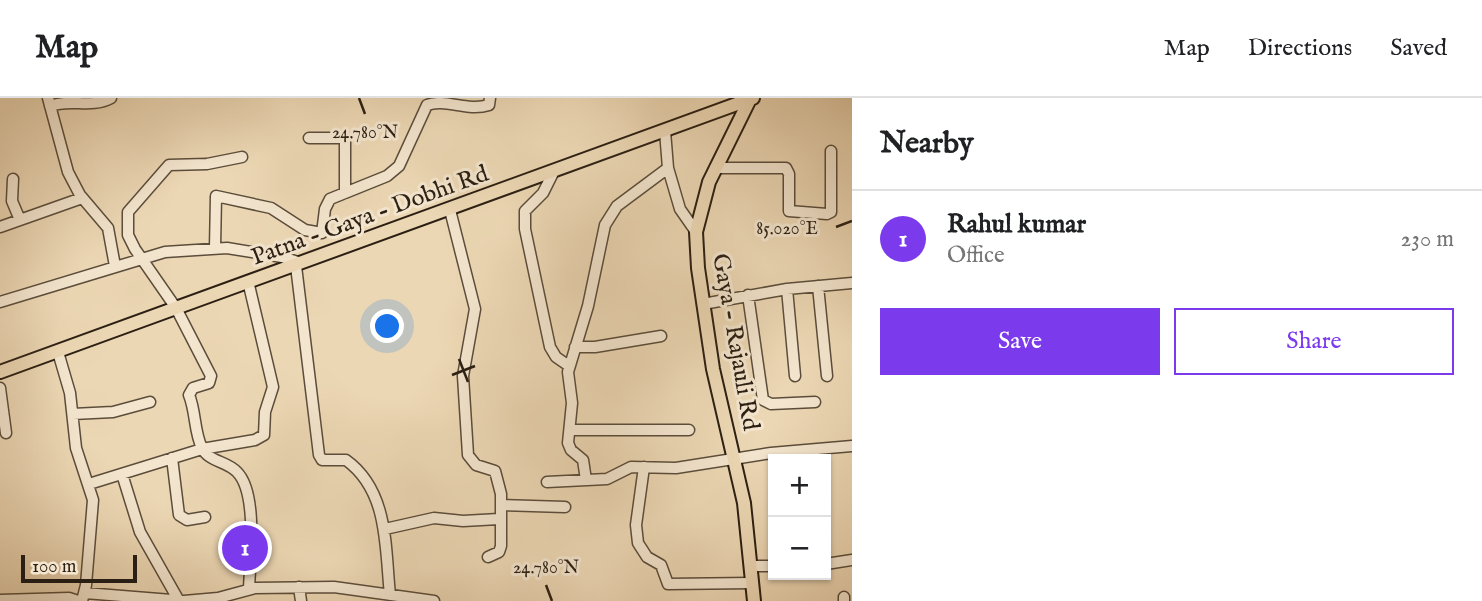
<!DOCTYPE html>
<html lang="en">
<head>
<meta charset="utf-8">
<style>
  body { margin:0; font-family:"IM FELL English",serif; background:#f2f2f2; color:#202124 }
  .controls { position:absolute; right:21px; bottom:21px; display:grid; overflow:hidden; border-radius:0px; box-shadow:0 2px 5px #0004 }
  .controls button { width:63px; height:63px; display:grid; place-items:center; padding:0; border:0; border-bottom:2px solid #e0e0e0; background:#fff; color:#202124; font:35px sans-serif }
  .scale { position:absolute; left:21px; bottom:18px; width:116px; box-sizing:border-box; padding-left:7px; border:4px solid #2b1f13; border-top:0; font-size:19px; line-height:24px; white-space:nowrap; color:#2b1f13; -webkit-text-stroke:5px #f3e5ce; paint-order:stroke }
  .you { position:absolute; left:388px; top:229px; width:24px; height:24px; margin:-18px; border:5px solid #fff; border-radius:50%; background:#1a73e8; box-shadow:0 0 0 10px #1a73e833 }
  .badge { display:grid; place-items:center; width:46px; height:46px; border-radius:50%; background:#7c3aed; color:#fff; font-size:23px; font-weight:700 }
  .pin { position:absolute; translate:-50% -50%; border:4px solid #fff; box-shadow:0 2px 7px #0006 }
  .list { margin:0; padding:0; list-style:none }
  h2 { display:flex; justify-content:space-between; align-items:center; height:91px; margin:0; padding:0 28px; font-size:30px }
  h2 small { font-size:23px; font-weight:400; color:#757577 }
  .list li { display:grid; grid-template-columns:46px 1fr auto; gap:21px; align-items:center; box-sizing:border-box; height:98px; padding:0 28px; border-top:2px solid #e0e0e0 }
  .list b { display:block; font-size:26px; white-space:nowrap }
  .list p { margin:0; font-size:23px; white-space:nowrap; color:#757577 }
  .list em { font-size:23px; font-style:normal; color:#757577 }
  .actions { display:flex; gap:14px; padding:21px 28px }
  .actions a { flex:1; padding:16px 0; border:2px solid #7c3aed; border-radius:0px; text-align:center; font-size:24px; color:#7c3aed }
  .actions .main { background:#7c3aed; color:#fff }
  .map { position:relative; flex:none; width:852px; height:503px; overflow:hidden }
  header { display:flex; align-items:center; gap:42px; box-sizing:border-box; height:98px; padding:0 35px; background:#fff; border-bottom:2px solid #e0e0e0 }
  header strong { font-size:33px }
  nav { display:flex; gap:38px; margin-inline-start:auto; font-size:24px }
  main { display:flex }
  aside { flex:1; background:#fff }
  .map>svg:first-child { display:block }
</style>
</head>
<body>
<header>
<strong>Map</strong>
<nav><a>Map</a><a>Directions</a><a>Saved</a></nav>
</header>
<main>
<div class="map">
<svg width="852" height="503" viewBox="0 0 852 503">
  <rect width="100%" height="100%" fill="#ecd7b4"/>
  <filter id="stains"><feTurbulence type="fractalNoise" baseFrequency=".00286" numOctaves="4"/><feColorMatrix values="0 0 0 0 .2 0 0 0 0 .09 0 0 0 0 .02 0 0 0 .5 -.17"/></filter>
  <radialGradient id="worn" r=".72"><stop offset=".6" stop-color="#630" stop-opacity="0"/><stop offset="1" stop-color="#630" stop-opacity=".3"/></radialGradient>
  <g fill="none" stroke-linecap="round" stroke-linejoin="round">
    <defs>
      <path id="minor" d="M 48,0 L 68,74 L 80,97 L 108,130 L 115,168
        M 50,8 C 71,0 90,11 111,0
        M 309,40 L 345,40 L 345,95
        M 242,59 L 207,66 L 169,67 L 128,114 L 128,137 L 135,151 L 176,210 L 211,278 L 209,285 L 193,290 L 189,297 C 196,314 194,334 202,350 C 209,364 227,363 237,374 C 258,395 250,462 249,491
        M 668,70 L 680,111 L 696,134
        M 715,70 L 786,70 L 789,76 L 789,113 L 827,116 L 831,114 L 831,53
        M 553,75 L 543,95 L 525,113 L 525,131 L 550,249 L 556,259 L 569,268
        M 13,81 L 12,103 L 20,122
        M 450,112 L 475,211 L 463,278 L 468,357 L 476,367 L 495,373 L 501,396 L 501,448 L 499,454 L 488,459
        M 0,129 L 82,100
        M 215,150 L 216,98 L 271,110 L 305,132 L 322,135 L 325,111 L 330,101 L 387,78 L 399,68 L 427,7 C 445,0 467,14 489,7 L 490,0
        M 296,168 L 319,357 L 322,362 L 346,362 C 389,393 385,450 390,497
        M 818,188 L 827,278
        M 787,191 L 795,278
        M 748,197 L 763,302 L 771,306 L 815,304
        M 0,204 L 165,154 L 227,150 L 282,159 L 301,165
        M 703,206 L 787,191 L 852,185
        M 575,249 L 595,249 L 661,238
        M 58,254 L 70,295 L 76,350 L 93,402 L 86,487 L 82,503
        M 0,290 L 6,335
        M 73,316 L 113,314 L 150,304
        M 570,332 L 689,332
        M 172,360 L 179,417 L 187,422 L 205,419
        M 644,369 L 636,427 L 638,445 L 647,459 L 661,467 L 668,486 L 752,485
        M 122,376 L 140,434 L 179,503
        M 586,382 L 583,362 L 571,352 L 568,345 L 572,305 L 568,274 L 588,208 L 605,127 L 617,108 L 668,70 L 665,33
        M 547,384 L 607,381 L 631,369 L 676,370 L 771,355 L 852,348
        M 89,386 L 202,351 L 255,342 L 264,337 L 265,314 L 273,289 L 248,183
        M 501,407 L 565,409
        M 385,431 L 434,420 L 463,423 L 499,421
        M 826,466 L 852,462
        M 751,468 L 773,468
        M 299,489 L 301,503
        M 85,495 L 184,503 L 218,500 L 255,490 L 334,489 L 434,503
        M 844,499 L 844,503
        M 0,502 L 69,500 L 78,503"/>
      <path id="major" d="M 750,1 L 709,84 L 696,134 L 698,170 L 713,271 L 744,405 L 754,503
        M 0,274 L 753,0"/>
    </defs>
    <!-- minor casing -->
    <use href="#minor" stroke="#5b4d3b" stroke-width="13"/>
    <!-- major casing -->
    <use href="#major" stroke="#2b1f13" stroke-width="16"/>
    <!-- minor -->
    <use href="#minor" stroke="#f3e5ce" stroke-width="10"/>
    <!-- major -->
    <use href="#major" stroke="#ecd7b4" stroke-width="12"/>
  </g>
  <!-- ticks -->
  <path fill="none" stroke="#2b1f13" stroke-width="2.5" d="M 359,0 L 365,16M 836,129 L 852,123M 459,261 L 468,284M 452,277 L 475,268M 546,487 L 552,503"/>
  <g text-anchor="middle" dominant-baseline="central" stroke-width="6" stroke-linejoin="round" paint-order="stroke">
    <!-- street labels -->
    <g font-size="24" fill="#2b1f13" stroke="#f3e5ce">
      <text transform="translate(370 118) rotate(-20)">Patna - Gaya - Dobhi Rd</text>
      <text transform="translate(735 244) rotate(80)">Gaya - Rajauli Rd</text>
    </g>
  </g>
  <g font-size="18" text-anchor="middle" fill="#2b1f13" stroke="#f3e5ce" stroke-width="6" stroke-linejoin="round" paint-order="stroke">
    <text x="365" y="40">24.780°N</text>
    <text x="787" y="136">85.020°E</text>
    <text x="546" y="475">24.780°N</text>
  </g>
  <rect width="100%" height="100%" filter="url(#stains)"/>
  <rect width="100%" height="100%" fill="url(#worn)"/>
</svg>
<div class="controls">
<button>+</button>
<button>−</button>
</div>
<div class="scale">100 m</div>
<div class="you"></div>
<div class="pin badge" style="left:245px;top:450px">1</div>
</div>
<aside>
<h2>Nearby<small></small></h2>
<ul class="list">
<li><span class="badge">1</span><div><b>Rahul kumar</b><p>Office</p></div><em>230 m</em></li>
</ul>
<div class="actions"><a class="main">Save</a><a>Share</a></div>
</aside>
</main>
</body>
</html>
